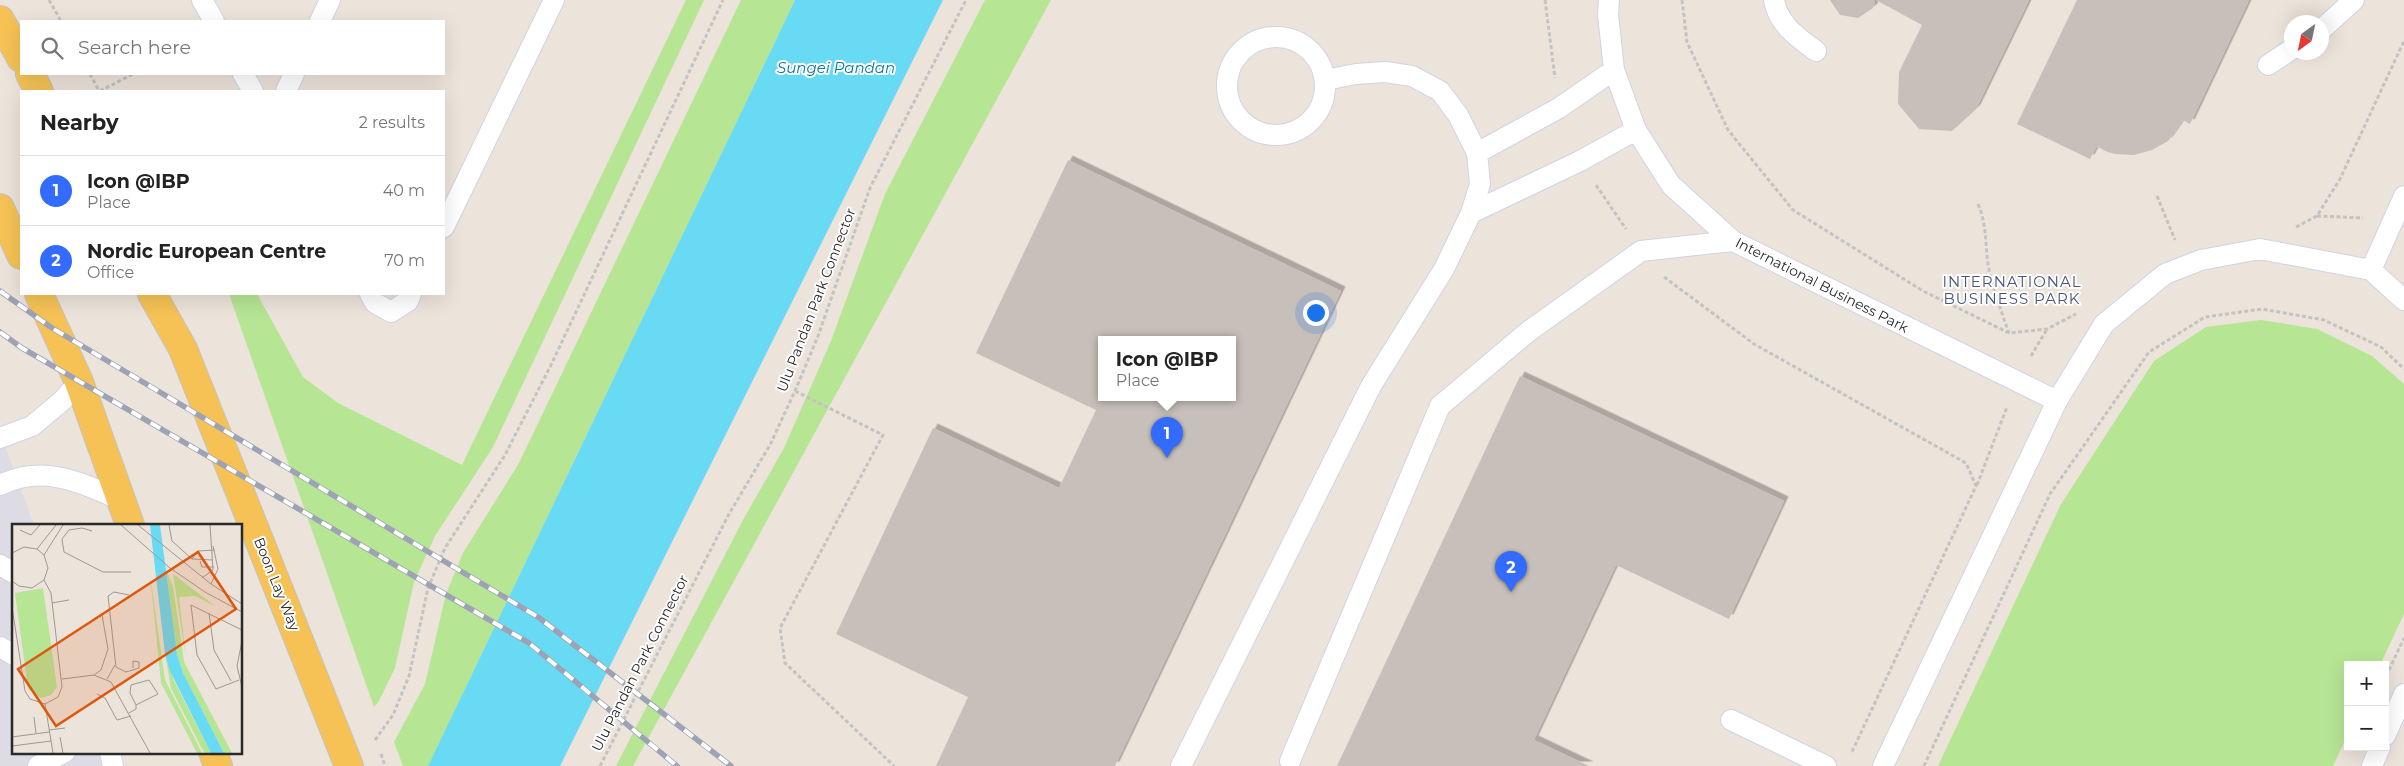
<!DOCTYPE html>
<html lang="en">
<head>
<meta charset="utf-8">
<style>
  body { margin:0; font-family:Montserrat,sans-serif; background:#f6f6f6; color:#222 }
  .controls { position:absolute; right:15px; bottom:15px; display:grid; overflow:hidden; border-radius:0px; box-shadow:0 5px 20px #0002 }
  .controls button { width:45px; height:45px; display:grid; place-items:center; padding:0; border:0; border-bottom:1px solid #e0e0e0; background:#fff; color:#222; font:25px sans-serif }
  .compass { position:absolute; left:2284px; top:15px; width:45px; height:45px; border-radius:50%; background:#fff; box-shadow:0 5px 20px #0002; rotate:213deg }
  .you { position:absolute; left:1315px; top:312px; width:18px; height:18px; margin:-12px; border:4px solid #fff; border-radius:50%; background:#1a73e8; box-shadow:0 0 0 8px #1a73e833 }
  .badge { display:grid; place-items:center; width:32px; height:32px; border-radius:50%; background:#346bff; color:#fff; font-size:16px; font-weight:700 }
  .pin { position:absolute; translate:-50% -41px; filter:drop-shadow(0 1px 2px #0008) }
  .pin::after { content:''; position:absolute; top:26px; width:18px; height:15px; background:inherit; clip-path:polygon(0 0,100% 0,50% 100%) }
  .popup { position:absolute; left:1098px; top:336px; width:138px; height:65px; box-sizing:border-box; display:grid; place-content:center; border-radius:0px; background:#fff; filter:drop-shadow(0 1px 4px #0005); font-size:16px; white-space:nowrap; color:#767676 }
  .popup b { font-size:19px; color:#222 }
  .popup::after { content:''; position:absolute; left:50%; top:100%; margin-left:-10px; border:10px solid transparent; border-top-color:#fff }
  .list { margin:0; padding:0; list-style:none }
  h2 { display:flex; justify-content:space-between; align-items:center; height:65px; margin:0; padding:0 20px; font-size:21px }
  h2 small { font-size:16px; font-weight:400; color:#767676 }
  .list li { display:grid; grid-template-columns:32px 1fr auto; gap:15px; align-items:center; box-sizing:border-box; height:70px; padding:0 20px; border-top:1px solid #e0e0e0 }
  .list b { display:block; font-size:19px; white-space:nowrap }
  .list p { margin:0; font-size:16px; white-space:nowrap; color:#767676 }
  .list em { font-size:16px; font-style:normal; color:#767676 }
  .icon { flex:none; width:28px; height:28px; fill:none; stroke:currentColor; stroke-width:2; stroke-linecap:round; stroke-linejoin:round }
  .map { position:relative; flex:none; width:2404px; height:766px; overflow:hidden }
  .search { position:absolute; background:#fff; box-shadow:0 5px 20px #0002; left:20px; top:20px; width:425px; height:55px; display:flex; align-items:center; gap:12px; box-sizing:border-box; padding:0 18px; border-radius:0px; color:#767676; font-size:19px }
  .panel { position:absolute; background:#fff; box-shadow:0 5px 20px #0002; left:20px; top:90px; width:425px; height:205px; border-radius:0px }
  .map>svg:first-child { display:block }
</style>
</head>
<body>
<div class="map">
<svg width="2404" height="766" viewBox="0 0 2404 766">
  <defs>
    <filter id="shadow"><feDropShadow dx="4.5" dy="-4.5" stdDeviation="0" flood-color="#0004"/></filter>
  </defs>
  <rect width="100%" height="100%" fill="#ece3da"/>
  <!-- industrial -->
  <path fill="#dddbe4" d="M 0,432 L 34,525 L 14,525 L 14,752 L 116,752 L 121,766 L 0,766 Z"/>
  <!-- green -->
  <path fill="#b6e594" d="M 686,0 L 704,0 L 493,447 L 435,536 L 414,582 L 395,668 L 379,701 L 374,707 L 229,294 L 257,294 L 303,377 L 338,403 L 462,465 Z
    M 741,0 L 795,0 L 428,766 L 403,766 L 394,742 L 425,684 L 446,594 L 463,553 L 519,463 Z
    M 985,0 L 1051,0 L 633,766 L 616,766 L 743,520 L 784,448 L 831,341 L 885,194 Z
    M 2261,320 L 2317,329 L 2372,356 L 2404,384 L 2404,614 L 2380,665 L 2348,665 L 2348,734 L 2333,766 L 1938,766 L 2061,504 L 2154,361 L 2206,327 Z"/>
  <!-- water -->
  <path fill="#68daf3" d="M 795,0 L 943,0 L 560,766 L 428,766 Z"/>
  <!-- building -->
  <path fill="#c7c0ba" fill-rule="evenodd" filter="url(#shadow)" d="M 1830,0 L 1875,0 L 1873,8 L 1858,18 L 1840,15 Z
    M 1876,0 L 2029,0 L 1976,109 L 1952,131 L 1919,129 L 1898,104 L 1899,72 L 1922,25 Z
    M 2077,0 L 2249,0 L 2190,124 L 2183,120 L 2168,141 L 2152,150 L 2134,155 L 2115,154 L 2105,151 L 2097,146 L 2090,159 L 2017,124 Z
    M 1068,160 L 1341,291 L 1115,766 L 936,766 L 968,697 L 836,634 L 933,428 L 1059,488 L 1096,410 L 976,353 ZM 1102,339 L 1232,339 L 1232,397 L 1102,397 Z
    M 1520,376 L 1784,501 L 1729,619 L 1616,565 L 1534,740 L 1589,766 L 1337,766 Z"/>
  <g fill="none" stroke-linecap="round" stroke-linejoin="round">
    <defs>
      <path id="lane" d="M 202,0 L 214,21
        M 1609,0 L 1608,14 L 1614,70 L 1636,130 L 1671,185 L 1733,241 L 2057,401
        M 1774,0 C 1778,24 1797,37 1816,51
        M 320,21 L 330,0
        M 2322,29 L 2354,0
        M1227 86a49 49 0 1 1 98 0a49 49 0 1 1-98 0Z
        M 2268,65 L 2292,49
        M 243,74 L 253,91
        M 286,91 L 294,74
        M 1477,153 L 1559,108 L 1614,70
        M 1471,213 L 1580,161 L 1636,130
        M 444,227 L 554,0
        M 2371,270 L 2404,196
        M 370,294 L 375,303 L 391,312 L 408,301 L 411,294
        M 0,438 L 32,426 L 62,401 L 79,382
        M 0,485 C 45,464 79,482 121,500
        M 0,565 L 14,573
        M 0,647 L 14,655
        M 1731,720 L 1826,766
        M 2385,736 L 2404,694
        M 110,752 L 113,766
        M 1290,761 L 1440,406 L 1529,331 L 1641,251 L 1733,241
        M 38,766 L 65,752
        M 1181,766 L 1371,386 L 1444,269 L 1471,213 L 1480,184 L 1477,153 L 1458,115 L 1440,91 L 1412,76 L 1385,72 L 1356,74 L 1325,80
        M 1883,766 L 2057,401 L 2104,324 L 2165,274 L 2201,260 L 2260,249 L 2371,270 L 2404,300
        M 2372,766 L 2380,747"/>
      <path id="primary" d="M 0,20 L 21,58
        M 30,74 L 39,91
        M 0,208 L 21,255
        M 39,294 L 79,382 L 130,525
        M 152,294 L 183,349 L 349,766
        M 213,752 L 218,766"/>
    </defs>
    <!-- lane casing -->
    <use href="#lane" stroke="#cfd4e3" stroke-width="22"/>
    <!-- primary casing -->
    <use href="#primary" stroke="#c3c3c3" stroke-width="30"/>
    <!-- path -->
    <path stroke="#c3c3c3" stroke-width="3" stroke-dasharray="4 2.5" stroke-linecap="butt" d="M 49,0 L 61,21
      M 1545,0 L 1555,78
      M 1682,0 L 1687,42 L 1728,130 L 1793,210 L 1923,291 L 2009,333 L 2047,329 L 2076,314
      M 90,74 L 99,91
      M 100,91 L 133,74
      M 1596,185 L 1626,229
      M 2157,196 L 2175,240
      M 1978,204 C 1987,225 1985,243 1988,265 C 1993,289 2001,311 2009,333
      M 2317,216 L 2363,218
      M 2296,227 L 2317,216 L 2340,179 L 2404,41
      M 1664,277 L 1754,344 L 1966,463 L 1976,486 L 1851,754
      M 2031,356 L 2047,329
      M 795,391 L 883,435 L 780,628 L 785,663 L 894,766
      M 1977,485 L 2007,407
      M 2389,670 L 2404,638
      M 375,740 L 393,715 L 409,676 L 428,588 L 445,548 L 505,455 L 551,365 L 723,0
      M 381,754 L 385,766
      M 600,766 L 729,514 L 770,445 L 795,391 L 818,336 L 870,188 L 966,0
      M 1924,766 L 2050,494 L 2149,352 L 2205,317 L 2262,309 L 2324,320 L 2381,347 L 2404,369"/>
    <!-- lane -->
    <use href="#lane" stroke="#fff" stroke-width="20"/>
    <!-- primary -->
    <use href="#primary" stroke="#f6c255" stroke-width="28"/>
    <defs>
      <path id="rail" d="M 0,291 L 52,328 L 538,617 L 731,766
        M 0,332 L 22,348 L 529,643 L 677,766"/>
    </defs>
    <!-- rail casing -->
    <use href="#rail" stroke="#9da2b4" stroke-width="5.5"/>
    <!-- rail -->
    <use href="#rail" stroke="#fff" stroke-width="4" stroke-dasharray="11" stroke-linecap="butt"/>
  </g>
  <g text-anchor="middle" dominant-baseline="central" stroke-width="4" stroke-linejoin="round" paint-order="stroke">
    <!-- street labels -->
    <g font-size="14" fill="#292929" stroke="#fff">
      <text transform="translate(1822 285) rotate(27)">International Business Park</text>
      <text transform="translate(816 300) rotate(-69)">Ulu Pandan Park Connector</text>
      <text transform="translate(277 584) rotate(68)">Boon Lay Way</text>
      <text transform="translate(640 663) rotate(-63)">Ulu Pandan Park Connector</text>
    </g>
    <!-- water labels -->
    <g font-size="15" font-style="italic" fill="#08779d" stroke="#fff">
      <text x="836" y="67">Sungei Pandan</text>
    </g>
    <!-- neighbourhood labels -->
    <g font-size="15" letter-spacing="1" fill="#48557b" stroke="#fff">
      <text x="2012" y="281">INTERNATIONAL<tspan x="2012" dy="17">BUSINESS PARK</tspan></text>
    </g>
  </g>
  <!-- overview -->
  <g transform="translate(12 524)">
    <rect width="230" height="230" fill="#ece3da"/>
    <path d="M 154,46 L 161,62 L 172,138 L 220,229 L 212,229 L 171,149 L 165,130 ZM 138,50 L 153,156 L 190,229 L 185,229 L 149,159 ZM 161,50 L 203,82 L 183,72 L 167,73 L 174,134 ZM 31,64 L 45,163 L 39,171 L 29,174 L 16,165 L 3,69 ZM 153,130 L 162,157 L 199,229 L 193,229 L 189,223 L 159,164 Z" fill="#b6e594"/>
    <path d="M 138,1 L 148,1 L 165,130 L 171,149 L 212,229 L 199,229 L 158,147 L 153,130 Z" fill="#68daf3"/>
    <path fill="none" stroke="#9e9993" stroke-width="1" d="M 109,1 L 158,44 L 193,68 L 230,88M 126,1 L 199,60 L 230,80M 157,1 L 160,17 L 180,35 L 201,36M 8,6 L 19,11 L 28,1M 80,7 L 70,4 L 57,6 L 50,15 L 52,28 L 91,48 L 119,48M 25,25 L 44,1M 0,29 L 12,23 L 25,25 L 32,31 L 36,44 L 32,56 L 20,64 L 7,62 L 0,57M 32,31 L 51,1M 180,35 L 186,27 L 203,26M 188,37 L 190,43 L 202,43M 190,54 L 201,46 L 198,1M 199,60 L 206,45 L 201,22M 117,71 L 102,68 L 96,72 L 104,143 L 114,148 L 127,144 L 127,138 L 121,137 L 121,144M 40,79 L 57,76M 0,83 L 13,167 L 18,175 L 33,180 L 46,173 L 50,163 L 39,69 L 32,56M 197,89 L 202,126 L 219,157M 230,117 L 225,142 L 230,163M 82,151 L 89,146 L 96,125 L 90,91M 50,155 L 82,151 L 99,158 L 138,229M 95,155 L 103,141M 227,156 L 204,165 L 185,131 L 179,81 L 230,106M 85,170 L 93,174 L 105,196 L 119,192M 33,180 L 41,229M 117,189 L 124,185 L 124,181 L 146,170 L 137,156 L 119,161 L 118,169 L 124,181M 22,193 L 24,209M 37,206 L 53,204M 0,213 L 37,208M 48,213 L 51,229M 0,222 L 39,217"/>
    <path fill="#de570d" fill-opacity="0.15" stroke="#de570d" stroke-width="2.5" d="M 186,28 L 224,85 L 44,202 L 6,145 Z"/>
    <rect width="230" height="230" fill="none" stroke="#292929" stroke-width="2.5"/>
  </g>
</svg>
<div class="controls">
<button>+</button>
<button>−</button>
</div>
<svg class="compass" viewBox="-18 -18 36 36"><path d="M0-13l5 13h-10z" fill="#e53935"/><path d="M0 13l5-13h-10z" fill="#767676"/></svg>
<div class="you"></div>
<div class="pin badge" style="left:1167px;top:458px">1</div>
<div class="popup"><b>Icon @IBP</b>Place</div>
<div class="pin badge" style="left:1511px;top:592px">2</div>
<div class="search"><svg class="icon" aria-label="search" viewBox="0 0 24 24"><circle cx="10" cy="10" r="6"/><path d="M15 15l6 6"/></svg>Search here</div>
<section class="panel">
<h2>Nearby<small>2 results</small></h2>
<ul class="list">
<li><span class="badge">1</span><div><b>Icon @IBP</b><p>Place</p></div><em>40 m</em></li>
<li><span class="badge">2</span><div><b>Nordic European Centre</b><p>Office</p></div><em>70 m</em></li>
</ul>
</section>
</div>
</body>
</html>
